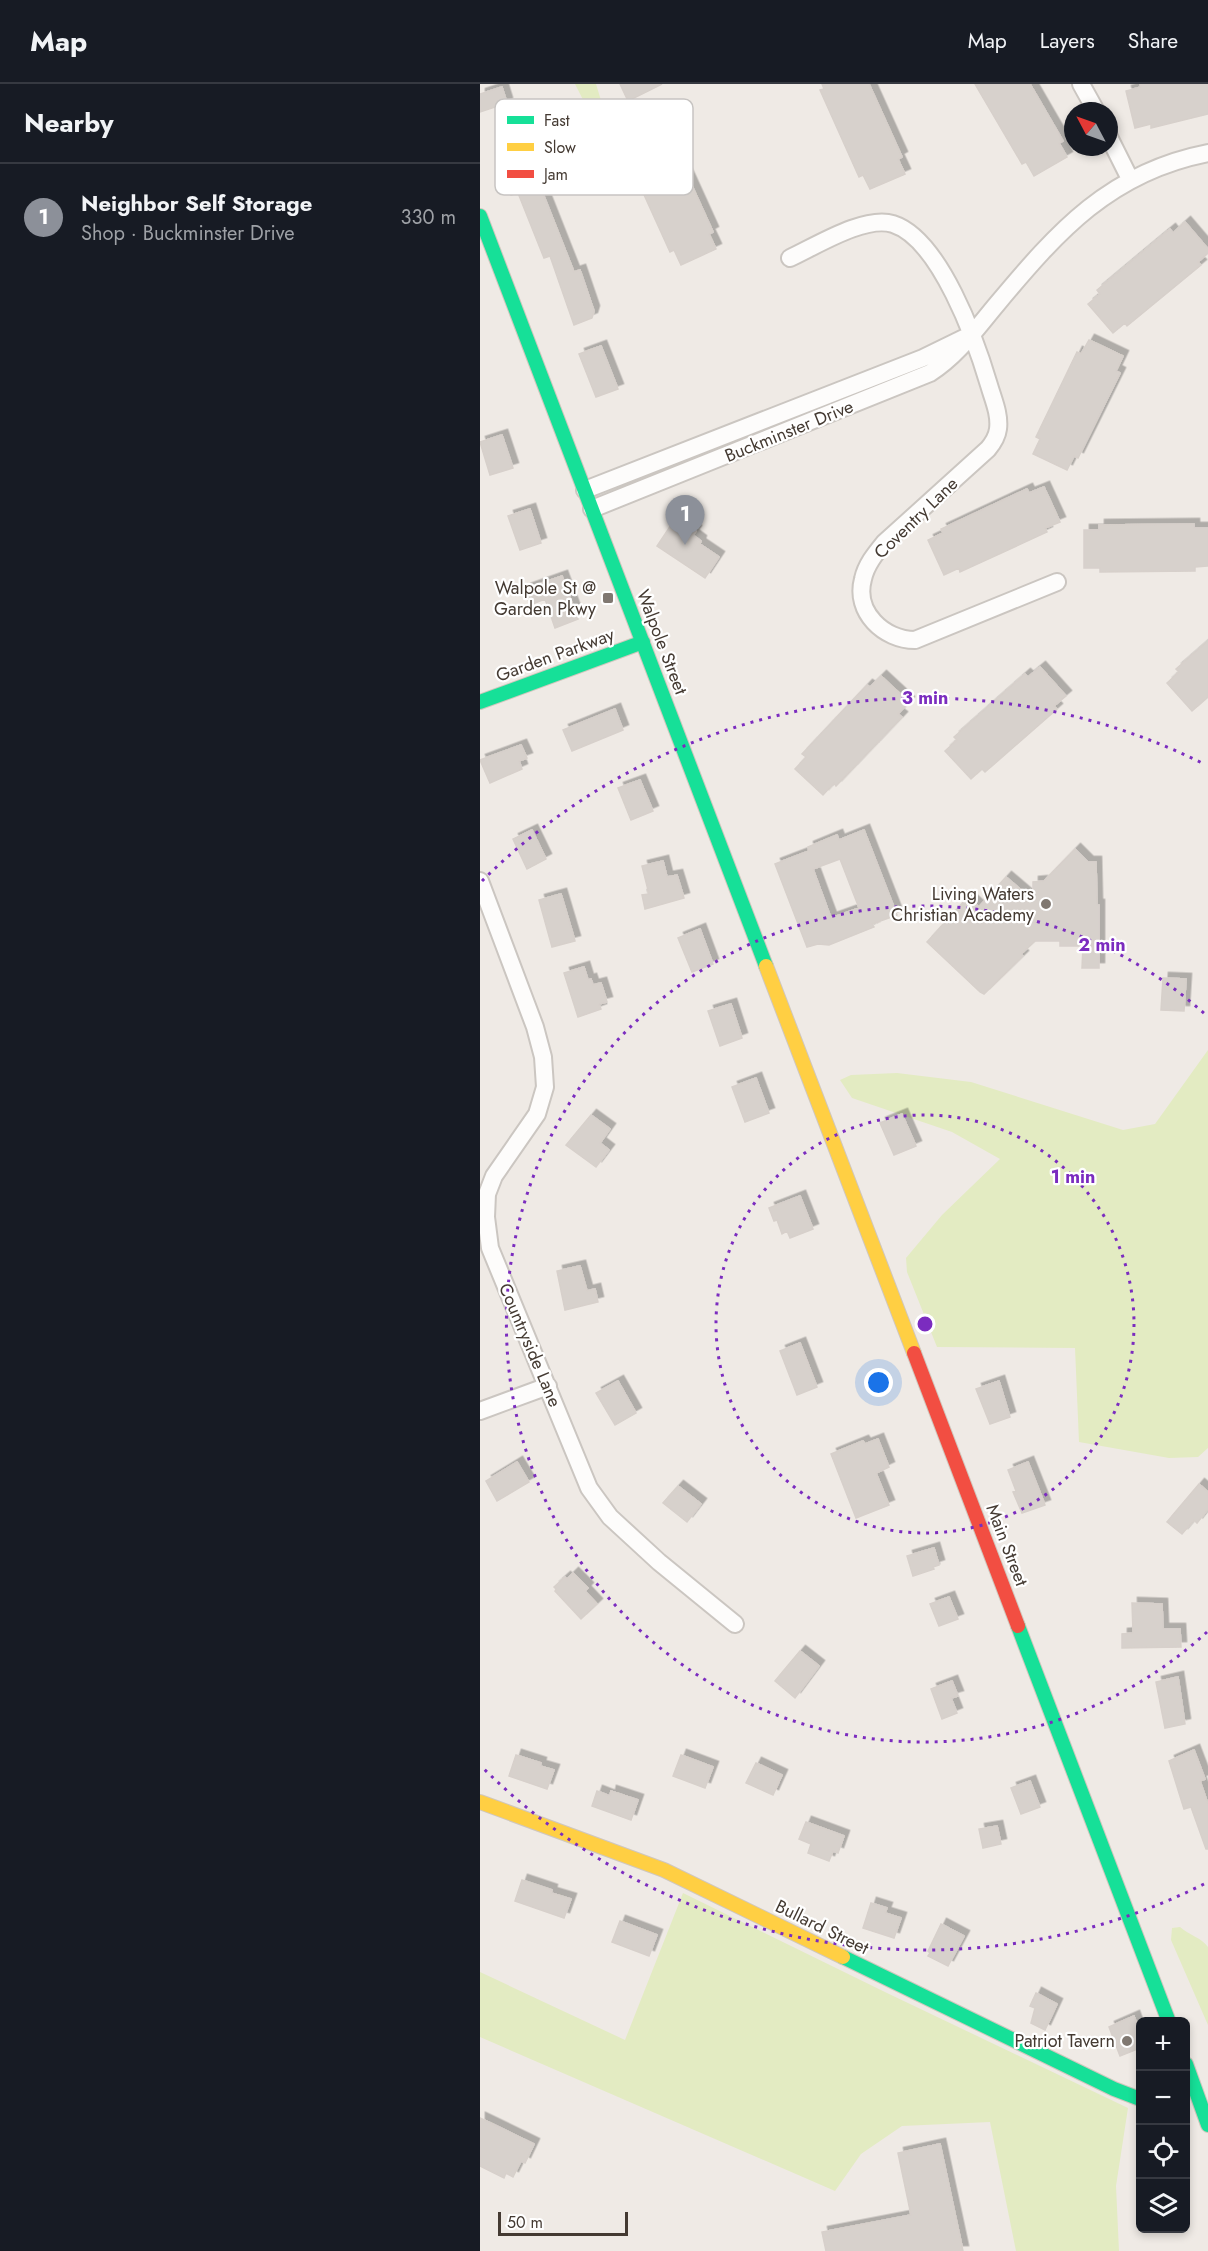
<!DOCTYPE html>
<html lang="en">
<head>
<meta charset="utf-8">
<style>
  body { margin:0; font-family:Jost,sans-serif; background:#242831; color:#f1f3f6 }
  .controls { position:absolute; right:18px; bottom:18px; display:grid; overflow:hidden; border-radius:9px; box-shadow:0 3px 9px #0003 }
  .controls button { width:54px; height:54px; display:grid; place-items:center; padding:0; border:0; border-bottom:2px solid #363941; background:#171b24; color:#f1f3f6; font:30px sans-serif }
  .compass { position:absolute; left:584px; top:18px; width:54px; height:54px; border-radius:50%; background:#171b24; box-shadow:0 3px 9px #0003; rotate:311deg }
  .scale { position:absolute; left:18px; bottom:15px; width:130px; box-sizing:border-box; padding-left:6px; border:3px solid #443a32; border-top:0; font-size:16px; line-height:21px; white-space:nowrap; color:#443a32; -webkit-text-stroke:4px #fff; paint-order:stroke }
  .you { position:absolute; left:399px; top:1299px; width:21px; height:21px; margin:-15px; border:4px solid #fff; border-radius:50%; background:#1a73e8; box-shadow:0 0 0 9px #1a73e833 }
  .badge { display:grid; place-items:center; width:39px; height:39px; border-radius:50%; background:#8c9099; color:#fff; font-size:20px; font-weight:700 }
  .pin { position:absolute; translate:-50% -50px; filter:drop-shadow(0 2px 3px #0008) }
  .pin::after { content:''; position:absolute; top:32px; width:21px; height:18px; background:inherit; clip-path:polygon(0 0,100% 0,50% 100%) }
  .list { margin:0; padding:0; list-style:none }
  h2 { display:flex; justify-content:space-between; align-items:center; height:78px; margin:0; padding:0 24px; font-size:26px }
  h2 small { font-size:20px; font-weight:400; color:#9ea1a6 }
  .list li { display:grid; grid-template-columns:39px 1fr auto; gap:18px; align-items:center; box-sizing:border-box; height:108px; padding:0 24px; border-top:2px solid #363941 }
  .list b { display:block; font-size:22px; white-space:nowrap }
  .list p { margin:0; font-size:20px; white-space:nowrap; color:#9ea1a6 }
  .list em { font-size:20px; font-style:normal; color:#9ea1a6 }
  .icon { flex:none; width:33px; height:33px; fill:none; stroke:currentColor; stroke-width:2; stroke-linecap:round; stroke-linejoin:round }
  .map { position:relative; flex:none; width:728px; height:2167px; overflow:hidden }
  header { display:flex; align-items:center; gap:36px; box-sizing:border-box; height:84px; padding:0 30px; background:#171b24; border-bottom:2px solid #363941 }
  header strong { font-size:28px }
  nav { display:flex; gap:33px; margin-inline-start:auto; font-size:21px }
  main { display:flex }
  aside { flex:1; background:#171b24 }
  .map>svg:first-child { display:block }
</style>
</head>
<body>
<header>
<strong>Map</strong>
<nav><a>Map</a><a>Layers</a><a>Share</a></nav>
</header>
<main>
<aside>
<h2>Nearby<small></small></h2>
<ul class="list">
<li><span class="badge">1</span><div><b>Neighbor Self Storage</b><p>Shop · Buckminster Drive</p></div><em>330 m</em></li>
</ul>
</aside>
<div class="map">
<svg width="728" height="2167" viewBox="0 0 728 2167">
  <defs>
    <filter id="shadow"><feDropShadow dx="5.5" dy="-5.5" stdDeviation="0" flood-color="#0004"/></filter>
  </defs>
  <rect width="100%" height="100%" fill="#efeae5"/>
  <!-- green -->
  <path fill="#e3ebc2" d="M 95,0 L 116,0 L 147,102 Z
    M 728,966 L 728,1364 L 718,1373 L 689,1374 L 599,1358 L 595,1264 L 457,1263 L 427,1188 L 426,1174 L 462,1131 L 520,1075 L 472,1048 L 372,1014 L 360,996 L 371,991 L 417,989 L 491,998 L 643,1046 L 675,1040 Z
    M 203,1809 L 407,1909 L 648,2024 L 636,2102 L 639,2167 L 536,2167 L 510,2038 L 422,2042 L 381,2070 L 355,2107 L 0,1953 L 0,1888 L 145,1956 Z
    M 700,1843 C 709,1851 722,1854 728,1863 L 728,1941 L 691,1856 L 692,1844 Z"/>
  <!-- building -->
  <path fill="#d7d1cc" stroke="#d7d0cb" stroke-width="1.5" fill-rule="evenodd" filter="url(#shadow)" d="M 140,0 L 182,0 L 148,17 Z
    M 342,0 L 389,0 L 422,73 L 418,75 L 425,90 L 390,105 L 383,91 L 379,93 L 340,6 L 344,5 Z
    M 495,0 L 550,0 L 583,57 L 579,59 L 587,73 L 554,92 L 546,78 L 542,80 Z
    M 660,0 L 728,0 L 728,30 L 671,44 L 671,40 L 655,44 L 646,7 L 661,3 Z
    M 22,3 L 27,19 L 0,28 L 0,10 Z
    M 183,50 L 190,64 L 194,62 L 233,148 L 229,150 L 236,165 L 201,181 L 194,166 L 190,168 L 151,82 L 155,80 L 148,66 Z
    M 49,66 L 56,87 L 63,84 L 68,100 L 60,102 L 94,188 L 100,186 L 114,227 L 112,234 L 94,241 L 70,172 L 64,174 L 38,109 L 31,111 L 19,76 Z
    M 705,138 L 728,165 L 728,169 L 718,178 L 721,181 L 647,242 L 645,239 L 633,249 L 608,220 L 620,210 L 617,206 L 690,145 L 693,149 Z
    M 609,256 L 643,272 L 636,287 L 640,289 L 598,374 L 594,372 L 587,386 L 553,370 L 560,355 L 556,353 L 597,268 L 601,270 Z
    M 121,262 L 138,305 L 116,313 L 99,270 Z
    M 22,351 L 33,384 L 10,391 L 0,358 Z
    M 564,403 L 580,438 L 565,444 L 567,448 L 480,488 L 479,484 L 464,491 L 448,456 L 463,449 L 461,445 L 547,405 L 549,409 Z
    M 50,425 L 61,459 L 40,466 L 28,432 Z
    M 193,438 L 201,443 L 204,439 L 216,447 L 213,451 L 221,457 L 220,460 L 239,473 L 225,494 L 177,462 Z
    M 714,440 L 714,444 L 728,444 L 728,482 L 715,483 L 715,487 L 620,488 L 620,484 L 604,484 L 604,446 L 619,446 L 619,441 Z
    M 82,492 L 98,535 L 75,544 L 65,515 L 50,521 L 45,505 Z
    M 728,557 L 728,613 L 712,627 L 687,599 L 699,588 L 696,585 Z
    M 560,583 L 586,612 L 574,622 L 577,625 L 505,688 L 502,685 L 491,695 L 465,667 L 477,656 L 474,653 L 545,590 L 548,593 Z
    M 401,592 L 429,618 L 418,630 L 422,633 L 356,702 L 354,699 L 343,711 L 315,685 L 326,673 L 322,670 L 387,601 L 390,603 Z
    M 135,625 L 143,646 L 92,667 L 83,646 Z
    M 41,661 L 47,674 L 39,677 L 42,685 L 10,699 L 0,676 Z
    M 160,696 L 173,727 L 151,736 L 138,704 Z
    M 52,746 L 66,775 L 47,785 L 33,755 Z
    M 384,746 L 417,831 L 392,840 L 394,843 L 349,861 L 338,860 L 327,863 L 295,780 L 329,767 L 328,763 L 357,751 L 359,756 ZM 360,775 L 379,824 L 351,834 L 333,785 Z
    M 595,765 L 608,778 L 616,778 L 617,821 L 619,821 L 619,884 L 602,884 L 603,862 L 580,862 L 580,857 L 555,857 L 541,870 L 543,872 L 504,910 L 500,908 L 447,858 L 488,813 L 499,823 L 526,793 L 553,816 L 553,798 L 564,797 Z
    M 183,777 L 187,793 L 197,791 L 204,814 L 165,825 L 162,811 L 169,810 L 162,782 Z
    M 81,810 L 95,857 L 72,863 L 59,816 Z
    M 220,845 L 233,880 L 212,888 L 198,854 Z
    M 104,883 L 108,896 L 111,895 L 113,901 L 121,899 L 127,918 L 119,920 L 121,925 L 98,933 L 84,889 Z
    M 683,894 L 706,895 L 704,927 L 681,926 Z
    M 251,920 L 262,954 L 240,962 L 228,927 Z
    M 276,994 L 289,1029 L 265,1038 L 252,1003 Z
    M 422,1030 L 436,1062 L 414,1071 L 400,1039 Z
    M 111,1031 L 130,1045 L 120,1059 L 129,1066 L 116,1083 L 86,1061 Z
    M 320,1112 L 333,1145 L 310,1154 L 307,1147 L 302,1150 L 297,1136 L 294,1137 L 289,1124 Z
    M 100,1182 L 107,1207 L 115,1205 L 118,1218 L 85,1226 L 77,1187 Z
    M 320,1259 L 337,1303 L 317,1311 L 300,1267 Z
    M 138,1297 L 156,1329 L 135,1341 L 116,1309 Z
    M 519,1297 L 530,1333 L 510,1340 L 496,1305 Z
    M 398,1355 L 409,1383 L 396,1389 L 409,1421 L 376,1434 L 351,1370 L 383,1357 L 385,1360 Z
    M 37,1378 L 49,1398 L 17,1417 L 6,1397 Z
    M 548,1378 L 565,1421 L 542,1429 L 533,1408 L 536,1407 L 528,1386 Z
    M 719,1400 L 728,1408 L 728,1425 L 717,1439 L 714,1436 L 702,1450 L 687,1438 Z
    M 198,1402 L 221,1420 L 207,1438 L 183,1419 Z
    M 454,1464 L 459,1481 L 453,1483 L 454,1485 L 433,1492 L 427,1472 Z
    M 93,1489 L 108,1504 L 105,1507 L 117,1520 L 101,1535 L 75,1507 L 76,1505 L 74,1503 L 85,1493 L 87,1495 Z
    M 469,1513 L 478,1535 L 459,1542 L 450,1520 Z
    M 652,1519 L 682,1520 L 683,1545 L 700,1545 L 701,1563 L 642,1564 L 642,1550 L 653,1549 Z
    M 320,1567 L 339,1582 L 315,1614 L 295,1597 Z
    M 698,1593 L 705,1640 L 685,1644 L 676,1598 Z
    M 472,1597 L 478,1612 L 471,1614 L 477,1629 L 462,1635 L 451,1605 Z
    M 714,1666 L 725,1695 L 720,1697 L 728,1720 L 728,1765 L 726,1765 L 711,1723 L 704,1725 L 689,1677 Z
    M 36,1671 L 61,1679 L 60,1682 L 74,1686 L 67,1705 L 29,1692 Z
    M 201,1671 L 233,1683 L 225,1704 L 193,1692 Z
    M 276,1679 L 302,1691 L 293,1711 L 266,1699 Z
    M 550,1697 L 560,1723 L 541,1730 L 531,1704 Z
    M 117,1707 L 130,1712 L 131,1707 L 158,1716 L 151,1736 L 112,1722 Z
    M 326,1738 L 364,1752 L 358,1769 L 353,1767 L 349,1777 L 328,1769 L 331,1760 L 319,1755 Z
    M 517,1742 L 521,1760 L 503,1764 L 499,1745 Z
    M 42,1796 L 72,1806 L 71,1809 L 91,1815 L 84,1834 L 35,1817 Z
    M 391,1819 L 407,1824 L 405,1829 L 421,1834 L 414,1854 L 383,1844 Z
    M 140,1837 L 177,1851 L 169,1872 L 132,1858 Z
    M 461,1840 L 484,1852 L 468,1882 L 448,1872 L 450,1869 L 448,1867 Z
    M 556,1909 L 577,1920 L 565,1946 L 551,1939 L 555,1924 L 550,1922 Z
    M 654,1932 L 660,1949 L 660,1964 L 640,1972 L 629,1943 Z
    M 0,2034 L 54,2060 L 45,2079 L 41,2077 L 33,2093 L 26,2089 L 24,2094 L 0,2082 Z
    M 460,2060 L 483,2167 L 346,2167 L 342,2148 L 431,2131 L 418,2069 Z"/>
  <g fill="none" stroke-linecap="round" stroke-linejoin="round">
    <defs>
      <path id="street" d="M 601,0 L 616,27
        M 629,53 L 650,95
        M 310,174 C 336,162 385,131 413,140 C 460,155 496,257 509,301 C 513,315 520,330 518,345 C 517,353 513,359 508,365 L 404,459 C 395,470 386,481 383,495 C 374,528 404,556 435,556 L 577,498
        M 105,406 L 443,274 L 484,254
        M 112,425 L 450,289 C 478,271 496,245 517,220 C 578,147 630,88 728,69
        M 0,797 L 55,943 L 63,973 L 65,1003 L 57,1030 L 14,1092 L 7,1110 L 6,1133 L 10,1164 L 109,1404 L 130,1433 L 179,1478 L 255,1540
        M 0,1327 L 68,1302"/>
      <path id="fast" d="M 0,132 L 286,882
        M 0,618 L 163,558
        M 538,1542 L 689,1938
        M 363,1873 L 634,2005 L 660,2015
        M 706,1980 L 728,2041"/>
      <path id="slow" d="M 286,882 L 434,1269
        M 0,1718 L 184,1786 L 363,1873"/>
      <path id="jam" d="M 434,1269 L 538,1542"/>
    </defs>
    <!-- street casing -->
    <use href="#street" stroke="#cbc6c1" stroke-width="20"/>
    <!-- fast casing -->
    <use href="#fast" stroke="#d0c7bd" stroke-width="16"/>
    <!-- slow casing -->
    <use href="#slow" stroke="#d0c7bd" stroke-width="16"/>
    <!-- jam casing -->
    <use href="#jam" stroke="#d0c7bd" stroke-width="16"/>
    <!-- street -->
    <use href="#street" stroke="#fdfcfb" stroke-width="16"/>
    <!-- fast -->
    <use href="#fast" stroke="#16e098" stroke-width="14"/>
    <!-- slow -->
    <use href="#slow" stroke="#ffcf43" stroke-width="14"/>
    <!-- jam -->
    <use href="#jam" stroke="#f24e42" stroke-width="14"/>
  </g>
  <!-- distance rings -->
  <g fill="none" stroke="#7b2cbf" stroke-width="3" stroke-dasharray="3 6">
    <circle cx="445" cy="1240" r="209"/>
    <path d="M727 1548A418 418 0 1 1 727 932"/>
    <path d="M724 1800A626 626 0 0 1 2 1683M2 797A626 626 0 0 1 724 680"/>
  </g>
  <!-- markers -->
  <g fill="#807871" stroke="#fff" stroke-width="2">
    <rect x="122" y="508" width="12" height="12" rx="3"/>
    <circle cx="566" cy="820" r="6"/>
    <circle cx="647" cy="1957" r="6"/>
  </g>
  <g text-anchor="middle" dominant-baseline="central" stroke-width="4.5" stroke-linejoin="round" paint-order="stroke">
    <!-- street labels -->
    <g font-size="18" fill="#443a32" stroke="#fff">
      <text transform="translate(309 347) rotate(-22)">Buckminster Drive</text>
      <text transform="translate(436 434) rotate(-44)">Coventry Lane</text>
      <text transform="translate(182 558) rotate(69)">Walpole Street</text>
      <text transform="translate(75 571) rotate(-20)">Garden Parkway</text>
      <text transform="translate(50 1261) rotate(67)">Countryside Lane</text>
      <text transform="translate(527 1461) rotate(69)">Main Street</text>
      <text transform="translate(342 1843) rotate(26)">Bullard Street</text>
    </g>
    <!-- poi labels -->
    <g font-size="18" fill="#443a32" stroke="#fff" text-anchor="end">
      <text x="116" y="504">Walpole St @<tspan x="116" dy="21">Garden Pkwy</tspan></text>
      <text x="554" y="810">Living Waters<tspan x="554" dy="21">Christian Academy</tspan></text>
      <text x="635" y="1957">Patriot Tavern</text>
    </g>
  </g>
  <!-- legend -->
  <rect x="15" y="15" width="198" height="96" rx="9" fill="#fff" stroke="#c7c4c2" stroke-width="1.5"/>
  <rect x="27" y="32" width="27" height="8" fill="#16e098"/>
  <rect x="27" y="59" width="27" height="8" fill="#ffcf43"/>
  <rect x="27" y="86" width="27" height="8" fill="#f24e42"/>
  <g font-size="16" fill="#443a32">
    <text x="64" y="42">Fast</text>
    <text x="64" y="69">Slow</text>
    <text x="64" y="96">Jam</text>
  </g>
  <circle cx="445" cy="1240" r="9" fill="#7b2cbf" stroke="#fff" stroke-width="3"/>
  <g font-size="18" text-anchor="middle" font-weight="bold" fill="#7b2cbf" stroke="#fff" stroke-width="4.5" stroke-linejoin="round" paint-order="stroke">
    <text x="445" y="620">3 min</text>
    <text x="622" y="867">2 min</text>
    <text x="593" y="1099">1 min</text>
  </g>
</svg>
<div class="controls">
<button>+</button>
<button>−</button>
<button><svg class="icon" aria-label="locate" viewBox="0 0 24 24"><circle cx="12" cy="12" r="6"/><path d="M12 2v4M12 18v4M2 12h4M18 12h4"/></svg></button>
<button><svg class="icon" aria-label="layers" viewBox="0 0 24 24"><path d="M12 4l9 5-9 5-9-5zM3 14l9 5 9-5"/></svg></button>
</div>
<svg class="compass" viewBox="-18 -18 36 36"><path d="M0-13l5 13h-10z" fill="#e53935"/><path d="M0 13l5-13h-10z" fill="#9ea1a6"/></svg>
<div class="scale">50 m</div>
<div class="you"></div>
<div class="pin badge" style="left:205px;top:461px">1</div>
</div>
</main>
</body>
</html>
